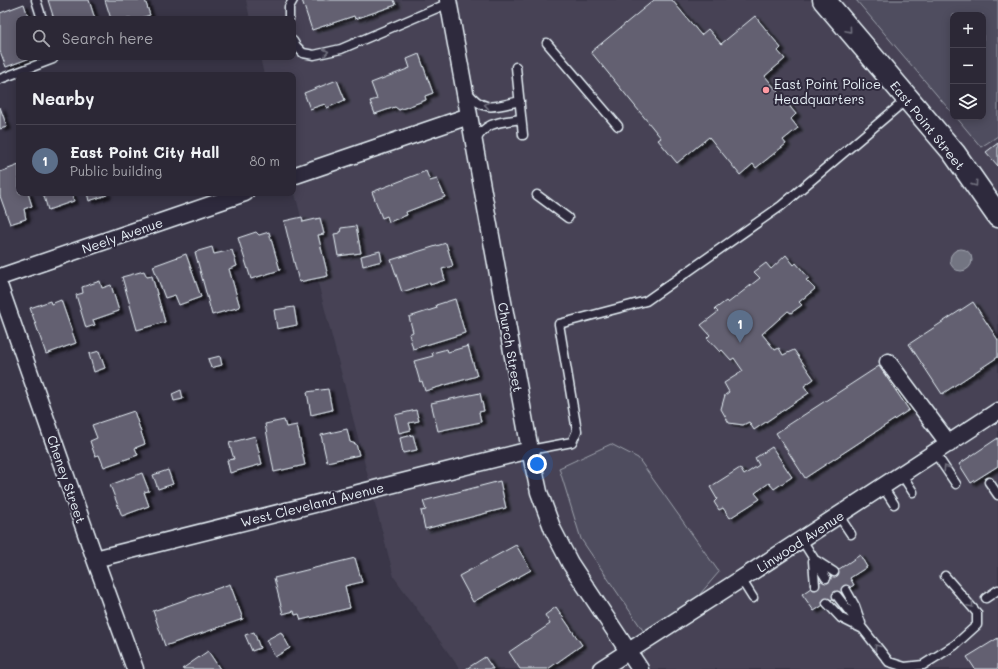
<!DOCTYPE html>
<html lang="en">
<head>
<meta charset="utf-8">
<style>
  body { margin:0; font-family:Mali,sans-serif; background:#34303e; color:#f1f3f6 }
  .controls { position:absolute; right:12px; top:12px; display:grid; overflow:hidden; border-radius:8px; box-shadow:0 2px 10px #0003 }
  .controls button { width:36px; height:36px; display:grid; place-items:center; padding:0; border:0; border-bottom:1px solid #484451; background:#2c2836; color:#f1f3f6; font:20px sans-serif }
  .you { position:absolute; left:537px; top:464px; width:14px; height:14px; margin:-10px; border:3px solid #fff; border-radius:50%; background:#1a73e8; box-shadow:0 0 0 6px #1a73e833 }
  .badge { display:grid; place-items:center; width:26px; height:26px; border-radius:50%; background:#d6ab8b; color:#fff; font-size:13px; font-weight:700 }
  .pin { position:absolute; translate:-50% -33px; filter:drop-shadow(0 1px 2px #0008) }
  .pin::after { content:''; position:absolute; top:21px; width:14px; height:12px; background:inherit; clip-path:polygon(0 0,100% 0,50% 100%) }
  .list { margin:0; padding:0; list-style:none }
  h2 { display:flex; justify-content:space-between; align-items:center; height:52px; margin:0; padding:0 16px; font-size:17px }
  h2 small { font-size:13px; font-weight:400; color:#a6a6ad }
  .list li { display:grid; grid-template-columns:26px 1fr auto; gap:12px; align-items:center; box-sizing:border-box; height:72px; padding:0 16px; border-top:1px solid #484451 }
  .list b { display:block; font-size:15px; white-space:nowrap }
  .list p { margin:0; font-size:13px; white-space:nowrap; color:#a6a6ad }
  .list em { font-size:13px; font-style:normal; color:#a6a6ad }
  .icon { flex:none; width:22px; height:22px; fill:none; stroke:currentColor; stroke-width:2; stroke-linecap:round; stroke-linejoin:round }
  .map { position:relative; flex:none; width:998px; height:669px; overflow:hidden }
  .search { position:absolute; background:#2c2836; box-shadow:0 2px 10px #0003; left:16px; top:16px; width:280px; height:44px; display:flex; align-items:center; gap:10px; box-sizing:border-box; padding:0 14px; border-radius:8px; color:#a6a6ad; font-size:15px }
  .panel { position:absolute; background:#2c2836; box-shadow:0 2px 10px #0003; left:16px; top:72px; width:280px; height:124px; border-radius:8px }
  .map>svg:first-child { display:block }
</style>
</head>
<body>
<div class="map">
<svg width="998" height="669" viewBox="0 0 998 669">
  <defs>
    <filter id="shadow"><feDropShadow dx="4.5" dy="2.5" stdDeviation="1" flood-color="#0009"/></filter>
  </defs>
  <rect width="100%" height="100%" fill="#3a3648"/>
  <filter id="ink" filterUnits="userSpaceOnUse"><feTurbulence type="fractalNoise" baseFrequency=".025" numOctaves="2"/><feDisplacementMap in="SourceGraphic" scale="8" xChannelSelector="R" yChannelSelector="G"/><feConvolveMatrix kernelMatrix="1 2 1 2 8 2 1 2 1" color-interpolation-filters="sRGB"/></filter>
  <g filter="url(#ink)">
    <!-- built -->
    <path fill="#464354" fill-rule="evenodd" d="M 246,0 L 998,0 L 998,669 L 460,669 L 394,577 L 293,186 L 293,75 L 264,75 L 260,57 L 293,57 L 293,19 L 250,19 ZM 953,15 L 983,15 L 983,117 L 953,117 Z"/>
    <!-- green -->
    <path fill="#504e5f" stroke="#9ca0ac" d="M 856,0 L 998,0 L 998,136 L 981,147 L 956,117 L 983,117 L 983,15 L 953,15 L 953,114 Z
      M 611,444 L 638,458 L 719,572 L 694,601 L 644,632 L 581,539 L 559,468 Z"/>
    <!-- water -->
    <path fill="#737482" stroke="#a2a6b1" d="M950 260a11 11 0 1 1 22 0a11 11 0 1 1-22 0Z"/>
    <!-- building -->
    <path fill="#636171" stroke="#e8f1f8" filter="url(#shadow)" d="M 48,0 L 89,0 L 95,19 L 54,19 Z
      M 105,0 L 145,0 L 150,15 L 138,19 L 111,19 Z
      M 302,0 L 394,0 L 396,5 L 355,19 L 354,16 L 312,30 Z
      M 654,0 L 672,0 L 701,35 L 708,29 L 721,44 L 755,16 L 781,48 L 778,51 L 785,59 L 765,76 L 796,114 L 791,119 L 798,128 L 783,140 L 786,144 L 756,168 L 753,164 L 740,175 L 709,137 L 677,163 L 658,140 L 661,138 L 591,52 Z
      M 24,4 L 29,19 L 19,19 L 19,57 L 33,57 L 6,67 L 0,51 L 0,13 Z
      M 419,54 L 433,93 L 425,96 L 426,100 L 399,110 L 395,107 L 375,114 L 370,101 L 377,99 L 371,83 L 410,68 L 407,59 Z
      M 337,80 L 345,100 L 327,108 L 325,104 L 310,109 L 304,93 Z
      M 0,107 L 7,127 L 0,129 Z
      M 998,143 L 998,166 L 986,152 Z
      M 19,165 L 19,193 L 28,193 L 32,206 L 24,209 L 26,219 L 10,224 L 0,196 L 0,172 Z
      M 426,171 L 430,181 L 437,179 L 445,197 L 406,212 L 407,215 L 389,222 L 387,216 L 382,218 L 372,192 Z
      M 43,193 L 71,193 L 74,201 L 48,210 Z
      M 87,193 L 106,193 L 107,195 L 89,201 Z
      M 302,217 L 303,222 L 320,218 L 324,234 L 318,235 L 328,276 L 299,282 L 284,221 Z
      M 356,226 L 361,253 L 338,256 L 334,234 L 340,233 L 341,228 Z
      M 256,232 L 259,235 L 269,232 L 280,270 L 251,279 L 238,238 Z
      M 446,243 L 453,266 L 442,269 L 445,280 L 430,285 L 430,283 L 402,292 L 391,260 Z
      M 212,247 L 214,254 L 232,250 L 237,266 L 229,269 L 240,307 L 212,315 L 195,252 Z
      M 380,251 L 382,261 L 363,266 L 361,256 Z
      M 186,254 L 201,297 L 179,305 L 175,295 L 165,298 L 153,266 Z
      M 786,255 L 794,265 L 796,263 L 809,278 L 806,280 L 815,289 L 799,302 L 802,305 L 791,313 L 788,311 L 762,334 L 775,350 L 779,348 L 783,355 L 794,350 L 814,379 L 804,386 L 809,393 L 754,430 L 749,422 L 743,425 L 729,423 L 721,409 L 725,395 L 729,392 L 724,383 L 743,371 L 734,358 L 731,360 L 722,350 L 720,352 L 707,338 L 710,335 L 701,325 L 718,312 L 715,309 L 726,301 L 728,303 L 760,278 L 754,272 L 766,263 L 771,269 Z
      M 144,271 L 147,277 L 152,276 L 165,322 L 137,330 L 122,277 Z
      M 100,281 L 102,288 L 111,285 L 119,311 L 93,320 L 95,325 L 86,328 L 76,295 L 83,293 L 82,287 Z
      M 455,299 L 465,333 L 413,349 L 409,334 L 413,332 L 409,317 L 437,308 L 436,305 Z
      M 61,300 L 76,343 L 46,354 L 30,308 L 50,301 L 51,304 Z
      M 973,302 L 998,340 L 998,357 L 942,394 L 909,344 Z
      M 294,307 L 297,325 L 277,329 L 274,310 Z
      M 468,346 L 477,376 L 425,391 L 422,381 L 420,382 L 414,361 L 433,356 L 432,353 L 447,349 L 448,352 Z
      M 99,351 L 105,368 L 94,372 L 89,354 Z
      M 220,356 L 222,365 L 211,368 L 208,359 Z
      M 879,366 L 909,410 L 805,478 L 776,433 Z
      M 328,389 L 332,410 L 311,415 L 307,392 Z
      M 181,390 L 183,399 L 174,401 L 172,394 Z
      M 480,393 L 484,411 L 479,412 L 481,422 L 438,431 L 431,403 Z
      M 416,410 L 419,421 L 409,423 L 411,430 L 399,433 L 395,415 Z
      M 134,411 L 145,444 L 135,448 L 138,455 L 104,467 L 99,455 L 95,456 L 90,441 L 97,438 L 92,425 Z
      M 284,420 L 286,427 L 297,425 L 305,465 L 274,472 L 265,424 Z
      M 347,429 L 350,442 L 356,444 L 359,455 L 327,462 L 321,435 Z
      M 413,435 L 417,450 L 403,453 L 400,438 Z
      M 255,436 L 262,464 L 230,473 L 227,460 L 234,459 L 229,443 Z
      M 998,438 L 998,466 L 971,483 L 959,464 Z
      M 772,447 L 792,477 L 774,489 L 769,483 L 755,493 L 760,499 L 730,518 L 723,508 L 719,510 L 714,502 L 717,499 L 710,487 L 740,468 L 744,475 L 759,465 L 755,458 Z
      M 168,470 L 173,484 L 158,489 L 153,475 Z
      M 142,473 L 149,491 L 144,492 L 149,506 L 122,516 L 110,485 Z
      M 500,481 L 506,508 L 425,529 L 421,511 L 426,510 L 423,501 Z
      M 516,545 L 531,570 L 473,602 L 459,576 Z
      M 860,555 L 867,567 L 850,578 L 854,585 L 814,611 L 802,594 Z
      M 355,558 L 362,582 L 345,586 L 350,608 L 301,620 L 299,614 L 295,615 L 294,611 L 283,614 L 274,578 Z
      M 230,584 L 243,619 L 165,646 L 153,611 Z
      M 556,607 L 582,645 L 548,669 L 520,669 L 509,652 L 550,624 L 545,615 Z
      M 254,632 L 260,648 L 252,651 L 245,635 Z
      M 281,632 L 290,648 L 275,657 L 266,640 Z
      M 998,638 L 998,669 L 975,669 L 967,657 Z
      M 208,651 L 220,669 L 182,669 Z
      M 485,657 L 493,669 L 466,669 Z"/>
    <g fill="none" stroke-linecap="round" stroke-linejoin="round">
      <defs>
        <path id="lane" d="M 36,0 L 42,19
          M 289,19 L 289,7 L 293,0
          M 293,41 L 296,46 L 303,53 L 314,55 L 341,49 L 449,3
          M 547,43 L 618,126
          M 516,67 L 523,135
          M 0,79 L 53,59 L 52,57
          M 467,91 C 483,114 497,106 520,101
          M 476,141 C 484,121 503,122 521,119
          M 537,195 L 568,218
          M 530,450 L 572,442 L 577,431 L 559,324 L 646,301 L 781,206 L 907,99
          M 935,453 L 956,484
          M 902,475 L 913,492
          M 989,482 L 998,495
          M 883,487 L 894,504
          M 839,516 L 851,534
          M 802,540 L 826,578
          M 813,561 L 815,585
          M 817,561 L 834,572
          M 741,579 L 753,598
          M 846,590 L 855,606 L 861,623
          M 837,596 L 889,662 L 905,667 L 923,665 L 955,645 L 977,625 L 977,613 L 945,576
          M 986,598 L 998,590
          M 827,603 L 841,618 L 861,628"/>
        <path id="street" d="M 448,0 L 530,450 L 539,492 L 553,530 L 570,563 L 640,669
          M 293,176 L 469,116
          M 0,277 L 245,193
          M 0,288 L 95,559 L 135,669
          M 888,362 L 949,444
          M 95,559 L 530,450
          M 601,669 L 741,579 L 998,411"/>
        <path id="primary" d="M 824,0 L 954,153 L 998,216"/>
      </defs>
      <!-- lane casing -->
      <use href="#lane" stroke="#e8f1f8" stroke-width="11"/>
      <!-- street casing -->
      <use href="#street" stroke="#e8f1f8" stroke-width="19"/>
      <!-- primary casing -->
      <use href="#primary" stroke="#e8f1f8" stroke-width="25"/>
      <!-- lane -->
      <use href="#lane" stroke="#2f2a3d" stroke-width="8"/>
      <!-- street -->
      <use href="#street" stroke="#2f2a3d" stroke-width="16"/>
      <!-- primary -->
      <use href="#primary" stroke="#2f2a3d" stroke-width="22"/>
    </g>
    <!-- one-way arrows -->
    <defs><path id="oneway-chevron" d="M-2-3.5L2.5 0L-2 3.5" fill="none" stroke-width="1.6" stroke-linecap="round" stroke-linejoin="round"/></defs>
    <g stroke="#70707e">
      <use href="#oneway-chevron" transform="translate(849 30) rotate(50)"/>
      <use href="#oneway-chevron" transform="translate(326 52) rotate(-12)"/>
      <use href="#oneway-chevron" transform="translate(487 105) rotate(-172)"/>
      <use href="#oneway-chevron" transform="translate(975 184) rotate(55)"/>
      <use href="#oneway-chevron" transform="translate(946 468) rotate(-124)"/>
      <use href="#oneway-chevron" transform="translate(971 605) rotate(50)"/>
      <use href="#oneway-chevron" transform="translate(877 647) rotate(-127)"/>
    </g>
  </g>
  <!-- markers -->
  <circle fill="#ff9aa2" stroke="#2f2a3d" stroke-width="1.5" cx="766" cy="90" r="4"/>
  <g text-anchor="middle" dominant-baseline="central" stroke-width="4" stroke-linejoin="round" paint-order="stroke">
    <!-- poi labels -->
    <g font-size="13" fill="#e8f1f8" stroke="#2f2a3d" text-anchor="start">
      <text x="774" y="83">East Point Police<tspan x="774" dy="15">Headquarters</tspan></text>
    </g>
    <!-- street labels -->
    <g font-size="13" fill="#e8f1f8" stroke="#2f2a3d">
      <text transform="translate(928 125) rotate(51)">East Point Street</text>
      <text transform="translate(122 235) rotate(-19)">Neely Avenue</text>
      <text transform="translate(511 347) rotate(80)">Church Street</text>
      <text transform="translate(67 479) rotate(71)">Cheney Street</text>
      <text transform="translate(312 504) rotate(-14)">West Cleveland Avenue</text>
      <text transform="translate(800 541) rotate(-33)">Linwood Avenue</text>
    </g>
  </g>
</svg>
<div class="controls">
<button>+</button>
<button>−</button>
<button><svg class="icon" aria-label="layers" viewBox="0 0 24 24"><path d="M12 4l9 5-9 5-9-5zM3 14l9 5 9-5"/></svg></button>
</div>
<div class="you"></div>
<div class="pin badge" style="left:740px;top:343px;background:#5c6f8a">1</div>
<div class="search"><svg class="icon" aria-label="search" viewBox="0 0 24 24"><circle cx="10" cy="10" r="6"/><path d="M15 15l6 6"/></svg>Search here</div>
<section class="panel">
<h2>Nearby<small></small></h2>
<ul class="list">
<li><span class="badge" style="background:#5c6f8a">1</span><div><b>East Point City Hall</b><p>Public building</p></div><em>80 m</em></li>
</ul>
</section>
</div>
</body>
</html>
